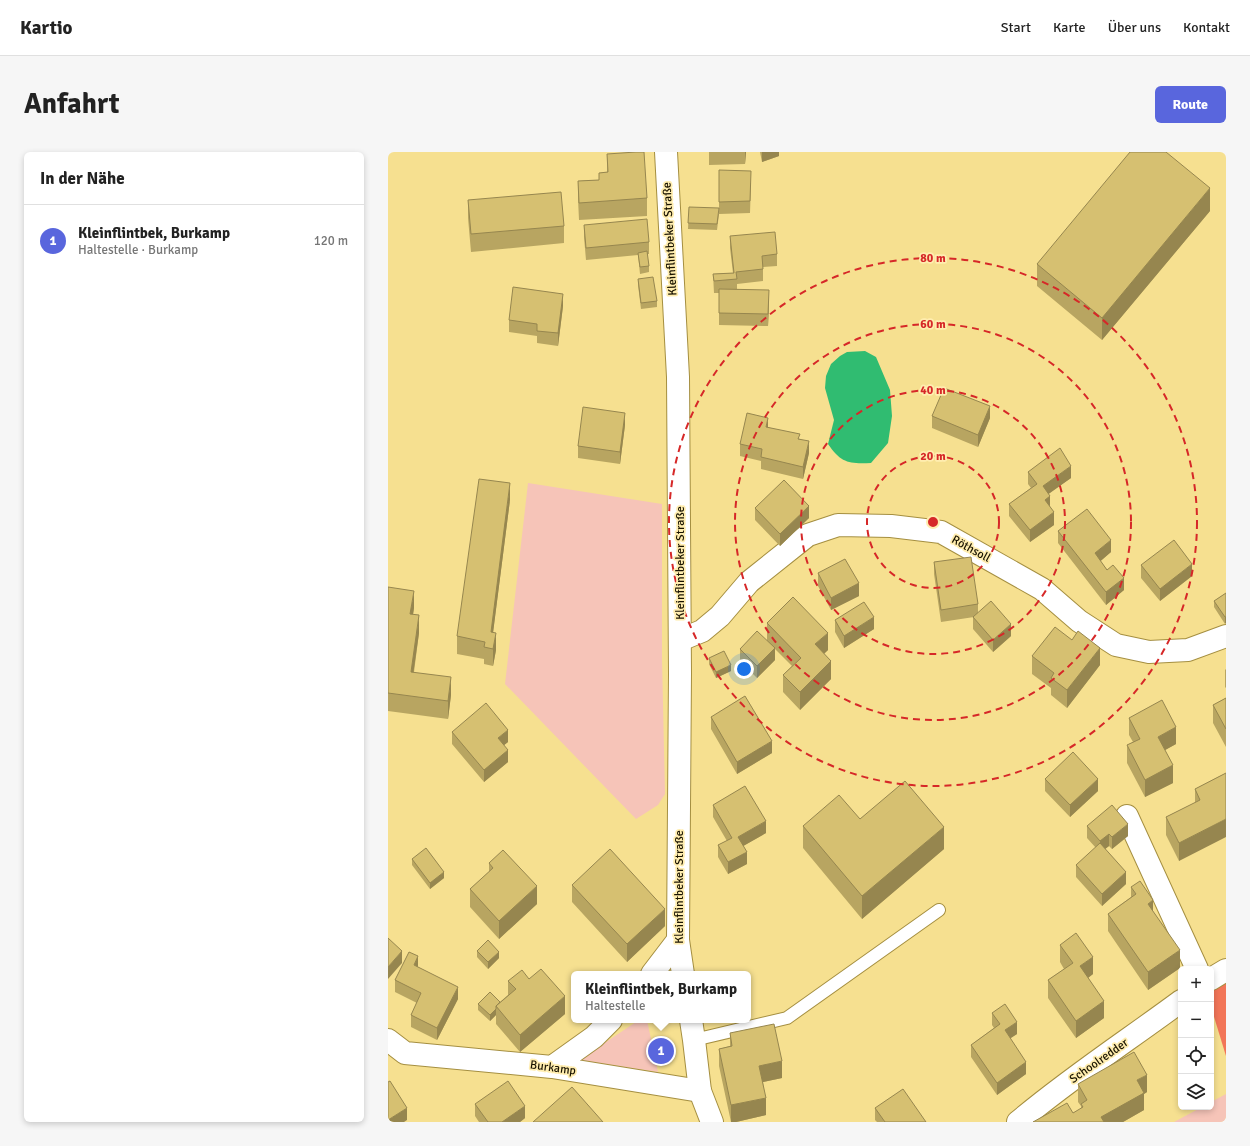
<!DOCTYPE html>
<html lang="de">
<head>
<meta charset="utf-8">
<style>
  body { margin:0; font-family:Signika,sans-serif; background:#f6f6f6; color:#222 }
  .controls { position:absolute; right:12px; bottom:12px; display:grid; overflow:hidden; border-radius:6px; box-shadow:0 2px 6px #0003 }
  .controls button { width:36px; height:36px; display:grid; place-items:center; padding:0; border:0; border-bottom:1px solid #e0e0e0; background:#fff; color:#222; font:20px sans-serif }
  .you { position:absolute; left:356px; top:517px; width:14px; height:14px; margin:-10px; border:3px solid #fff; border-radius:50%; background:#1a73e8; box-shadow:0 0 0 6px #1a73e833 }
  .badge { display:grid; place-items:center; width:26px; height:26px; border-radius:50%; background:#5966dd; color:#fff; font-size:13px; font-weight:700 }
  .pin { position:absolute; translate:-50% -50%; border:2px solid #fff; box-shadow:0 1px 4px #0006 }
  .popup { position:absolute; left:183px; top:819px; width:180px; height:52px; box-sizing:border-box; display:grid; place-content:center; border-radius:6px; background:#fff; filter:drop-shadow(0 1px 3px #0005); font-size:13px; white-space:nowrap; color:#767676 }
  .popup b { font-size:15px; color:#222 }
  .popup::after { content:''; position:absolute; left:50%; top:100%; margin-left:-8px; border:8px solid transparent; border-top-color:#fff }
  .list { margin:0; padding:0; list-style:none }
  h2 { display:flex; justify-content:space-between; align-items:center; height:52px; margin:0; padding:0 16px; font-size:17px }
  h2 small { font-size:13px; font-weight:400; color:#767676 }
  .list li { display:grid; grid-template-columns:26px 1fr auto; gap:12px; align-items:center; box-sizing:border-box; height:72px; padding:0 16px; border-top:1px solid #e0e0e0 }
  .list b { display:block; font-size:15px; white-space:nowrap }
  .list p { margin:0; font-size:13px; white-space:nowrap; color:#767676 }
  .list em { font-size:13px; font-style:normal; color:#767676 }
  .icon { flex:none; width:22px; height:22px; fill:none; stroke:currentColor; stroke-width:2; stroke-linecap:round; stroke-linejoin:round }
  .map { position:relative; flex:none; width:838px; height:970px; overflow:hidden; border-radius:6px }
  header { display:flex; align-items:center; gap:24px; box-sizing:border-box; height:56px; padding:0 20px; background:#fff; border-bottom:1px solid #e0e0e0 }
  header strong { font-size:19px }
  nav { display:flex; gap:22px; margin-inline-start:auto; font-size:14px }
  .intro { display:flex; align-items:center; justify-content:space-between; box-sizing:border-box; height:96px; padding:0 24px }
  h1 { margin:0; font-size:28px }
  .button { padding:10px 18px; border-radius:6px; background:#5966dd; color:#fff; font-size:14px; font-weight:700 }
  main { display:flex; gap:24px; padding:0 24px }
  aside { flex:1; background:#fff; border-radius:6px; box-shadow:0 2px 6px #0003 }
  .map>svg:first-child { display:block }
</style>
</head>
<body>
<header>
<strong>Kartio</strong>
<nav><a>Start</a><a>Karte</a><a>Über uns</a><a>Kontakt</a></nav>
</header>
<div class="intro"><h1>Anfahrt</h1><a class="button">Route</a></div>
<main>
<aside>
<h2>In der Nähe<small></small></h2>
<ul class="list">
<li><span class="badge">1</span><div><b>Kleinflintbek, Burkamp</b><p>Haltestelle · Burkamp</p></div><em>120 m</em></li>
</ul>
</aside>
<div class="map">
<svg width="838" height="970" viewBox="0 0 838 970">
  <rect width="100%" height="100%" fill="#f6e090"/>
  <!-- green -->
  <path fill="#f6c4b8" d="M 140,331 L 274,352 L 274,507 L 277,642 L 270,653 L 248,667 L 117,532 Z
    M 251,868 L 259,868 L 270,920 L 191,908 Z
    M 838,942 L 838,970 L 786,970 L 814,955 L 823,955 L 823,950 Z"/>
  <!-- forest -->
  <path fill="#f27558" d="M 838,819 L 838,904 L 823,855 L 823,828 Z"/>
  <!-- water -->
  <path fill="#30bc71" d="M 477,199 L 488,205 L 502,238 L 504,264 L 500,291 L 483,311 C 461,312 453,311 440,292 L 446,268 L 437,236 L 438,224 L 443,212 L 452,204 L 459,200 Z"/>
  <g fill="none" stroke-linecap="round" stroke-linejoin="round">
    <defs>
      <path id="service" d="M 306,888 L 399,866 L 551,758"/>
      <path id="minor" d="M 292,488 L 314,479 L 332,464 L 361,430 L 420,383 L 450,373 L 503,374 L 553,380 L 654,437 L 691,469 L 728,493 L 761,500 L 800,498 L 838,484
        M 739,664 L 809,817
        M 264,822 L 290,788
        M 823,827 L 838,818
        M 0,888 L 17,901 L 164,915 L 312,939
        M 164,915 L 206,885 L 223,868
        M 630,970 C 682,926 739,889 793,849"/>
      <path id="tertiary" d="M 278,0 L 290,225 L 292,521 L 290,788 L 295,822
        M 303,868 L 306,888 L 312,939 L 324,970"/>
    </defs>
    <!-- service casing -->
    <use href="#service" stroke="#a58f41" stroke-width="14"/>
    <!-- minor casing -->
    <use href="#minor" stroke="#a58f41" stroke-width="24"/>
    <!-- tertiary casing -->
    <use href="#tertiary" stroke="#a58f41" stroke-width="24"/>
    <!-- service -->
    <use href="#service" stroke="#fff" stroke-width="12"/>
    <!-- minor -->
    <use href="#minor" stroke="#fff" stroke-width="22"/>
    <!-- tertiary -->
    <use href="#tertiary" stroke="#fff" stroke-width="22"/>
  </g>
  <!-- wall -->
  <path fill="#b8a561" d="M 321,0 L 358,0 L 357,12 L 321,13 Z
    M 372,0 L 391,0 L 391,4 L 374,10 Z
    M 219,2 L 259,46 L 259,64 L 191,68 L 190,47 L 190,29 L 211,28 L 211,21 L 219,20 Z
    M 331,18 L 363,31 L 362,61 L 331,62 Z
    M 80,48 L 176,74 L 176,91 L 83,100 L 80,66 Z
    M 301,55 L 331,62 L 329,78 L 300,77 Z
    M 822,59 L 714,188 L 649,134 L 649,112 Z
    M 196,73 L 261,90 L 261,102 L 259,102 L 261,114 L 261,120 L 252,122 L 250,103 L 198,108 L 196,85 Z
    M 342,84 L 389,102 L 389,114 L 375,115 L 375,129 L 349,132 L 349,137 L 381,150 L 380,174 L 331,173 L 331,141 L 326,141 L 325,122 L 345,121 L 342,96 Z
    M 250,127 L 269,149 L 269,155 L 253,157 L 250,133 Z
    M 175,154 L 170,194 L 149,191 L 149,184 L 121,180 L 121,168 Z
    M 544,264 L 602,266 L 590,295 L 544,276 Z
    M 237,273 L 232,312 L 190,306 L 190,294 Z
    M 380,275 L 412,287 L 421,301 L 415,327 L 373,317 L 373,309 L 352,304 L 352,292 Z
    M 640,320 L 683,326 L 661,341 L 662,355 L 666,373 L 642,390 L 621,364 L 621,352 L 643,336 L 640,332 Z
    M 122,348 L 105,480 L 108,498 L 105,514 L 96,512 L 96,507 L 69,502 L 69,484 Z
    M 367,356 L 421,366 L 392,394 L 367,368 Z
    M 670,379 L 723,400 L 712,409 L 736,438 L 718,453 L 670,391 Z
    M 546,410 L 590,452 L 590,461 L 623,484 L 605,500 L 585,477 L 585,465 L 586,465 L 553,470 L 546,422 Z
    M 753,413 L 804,424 L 772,449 L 753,426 Z
    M 430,421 L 471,444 L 443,458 L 430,434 Z
    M 0,435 L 26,456 L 25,463 L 31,481 L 26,520 L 63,543 L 60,567 L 0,559 Z
    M 838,441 L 837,472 L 826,455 L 826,449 Z
    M 447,468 L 486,477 L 456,496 L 447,480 Z
    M 379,471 L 440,498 L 436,502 L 443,527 L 412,558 L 395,540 L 395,523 L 404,514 L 387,497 L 387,508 L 369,526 L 352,509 L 352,497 L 379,488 Z
    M 644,504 L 712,513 L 679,556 L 663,543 L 663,536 L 644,522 Z
    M 321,506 L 343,519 L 328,526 L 321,512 Z
    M 838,517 L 838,536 L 837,535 L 837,518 Z
    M 838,546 L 838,595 L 825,571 L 825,553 Z
    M 323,565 L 384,601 L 349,622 L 323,577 Z
    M 741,566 L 788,592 L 777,598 L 785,631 L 757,645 L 739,611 L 739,593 L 745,590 L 741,583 Z
    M 64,580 L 120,590 L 116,593 L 120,610 L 96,630 L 64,592 Z
    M 838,621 L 791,709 L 778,683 L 778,665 L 807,651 L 807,637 Z
    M 657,627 L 710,639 L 682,665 L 657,639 Z
    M 325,653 L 378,681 L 355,694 L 359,712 L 340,722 L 330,705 L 330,693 L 339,689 L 325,665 Z
    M 472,667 L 556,697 L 474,767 L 415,696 L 415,674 Z
    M 699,674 L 740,684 L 724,697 L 721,694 L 717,697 L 738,732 L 714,754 L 688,725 L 688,713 L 708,696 L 699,686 Z
    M 24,707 L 56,726 L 42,737 L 24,713 Z
    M 101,711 L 149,752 L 111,787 L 82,755 L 82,737 L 101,720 Z
    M 184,733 L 277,774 L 239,810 L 184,750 Z
    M 743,735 L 765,760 L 792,816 L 760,838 L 720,779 L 720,762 L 743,745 Z
    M 672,793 L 705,822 L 700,826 L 716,866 L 688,886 L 660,846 L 660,828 L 676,817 L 672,810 Z
    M 89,799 L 111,806 L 100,817 L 89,805 Z
    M 30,815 L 70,847 L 49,888 L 23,875 L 23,863 L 29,851 L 7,840 L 7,828 Z
    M 141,827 L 177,862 L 132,900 L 108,872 L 108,863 L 102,869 L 90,858 L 90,852 L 112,850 L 120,843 L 120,829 Z
    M 604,861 L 629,882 L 622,886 L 638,922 L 609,943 L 583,905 L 583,893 L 606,876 L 604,873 Z
    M 342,881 L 394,926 L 375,930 L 378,963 L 348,970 L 343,970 L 331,914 L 331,897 L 342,894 Z
    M 690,932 L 759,940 L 756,942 L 756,958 L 735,970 L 645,970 L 685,961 L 693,957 L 693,954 L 690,950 Z
    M 87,952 L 137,966 L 132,970 L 91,970 L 87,964 Z
    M 487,956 L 538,970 L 489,970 L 487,968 Z"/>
  <!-- shaded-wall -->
  <path fill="#96864f" d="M 357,0 L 358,0 L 357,12 Z
    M 374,0 L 391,0 L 391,4 L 374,10 Z
    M 822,36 L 822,59 L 714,188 L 714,166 Z
    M 381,138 L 381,150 L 380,174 L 380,162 Z
    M 175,142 L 175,154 L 170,194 L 170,181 Z
    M 602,254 L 602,266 L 590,295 L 590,283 Z
    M 237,261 L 237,273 L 232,312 L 232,300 Z
    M 380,266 L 380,278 L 378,275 Z
    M 421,289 L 421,301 L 415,327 L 415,315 Z
    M 683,314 L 683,326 L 655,346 L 655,334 Z
    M 122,331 L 122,348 L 103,497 L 103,480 Z
    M 662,344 L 662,356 L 657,348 Z
    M 421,354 L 421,366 L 392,394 L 392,382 Z
    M 666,360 L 666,373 L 642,390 L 642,378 Z
    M 723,388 L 723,400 L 707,414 L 707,401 Z
    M 804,412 L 804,424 L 772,449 L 772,437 Z
    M 736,426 L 736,438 L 718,453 L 718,440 Z
    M 471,431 L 471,444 L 443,458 L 443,446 Z
    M 26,439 L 26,456 L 22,480 L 22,462 Z
    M 31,463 L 31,481 L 23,537 L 23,520 Z
    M 486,465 L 486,477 L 456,496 L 456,484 Z
    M 837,465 L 838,465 L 838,471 L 837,472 Z
    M 623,472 L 623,484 L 605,500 L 605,488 Z
    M 108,481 L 108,498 L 105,514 L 105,497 Z
    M 440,481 L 440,498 L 427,510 L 427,492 Z
    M 387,496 L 387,508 L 369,526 L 369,514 Z
    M 712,496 L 712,513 L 679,556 L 679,538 Z
    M 443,509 L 443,527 L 412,558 L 412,540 Z
    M 343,513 L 343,519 L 328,526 L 328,520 Z
    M 63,525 L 63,543 L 60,567 L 60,549 Z
    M 788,575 L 788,592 L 770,602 L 770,585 Z
    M 120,578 L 120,590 L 110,598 L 110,586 Z
    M 384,589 L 384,601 L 349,622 L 349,610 Z
    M 120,598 L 120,610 L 96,630 L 96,618 Z
    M 785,613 L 785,631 L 757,645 L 757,628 Z
    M 710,627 L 710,639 L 682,665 L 682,653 Z
    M 838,667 L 838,685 L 791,709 L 791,691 Z
    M 378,669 L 378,681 L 350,697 L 350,685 Z
    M 740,672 L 740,684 L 724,697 L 724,685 Z
    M 556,675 L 556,697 L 474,767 L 474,744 Z
    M 721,682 L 721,694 L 712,701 L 712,689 Z
    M 359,700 L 359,712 L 340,722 L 340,710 Z
    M 56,720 L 56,726 L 42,737 L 42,731 Z
    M 738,720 L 738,732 L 714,754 L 714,742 Z
    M 149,734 L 149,752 L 111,787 L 111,769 Z
    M 765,748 L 765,765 L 760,752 Z
    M 277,757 L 277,774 L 239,810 L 239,792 Z
    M 792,798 L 792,816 L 760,838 L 760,820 Z
    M 14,799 L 14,811 L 0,827 L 0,815 Z
    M 111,800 L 111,806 L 100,817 L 100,810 Z
    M 30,804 L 30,816 L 26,813 Z
    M 705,805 L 705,822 L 692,832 L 692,814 Z
    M 70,835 L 70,847 L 49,888 L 49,876 Z
    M 177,844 L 177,862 L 132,900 L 132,883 Z
    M 716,849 L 716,866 L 688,886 L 688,869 Z
    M 108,857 L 108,863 L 102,869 L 102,863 Z
    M 629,870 L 629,882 L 617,890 L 617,878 Z
    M 394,909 L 394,926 L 371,931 L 371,914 Z
    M 638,910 L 638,922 L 609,943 L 609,931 Z
    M 759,923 L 759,940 L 756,942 L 756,958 L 735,970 L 713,970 L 713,965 L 749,928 Z
    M 378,946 L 378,963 L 348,970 L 343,970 L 343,953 Z
    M 137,954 L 137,966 L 132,970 L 114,970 Z
    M 19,956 L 19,968 L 16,970 L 0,970 L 0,968 Z"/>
  <!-- building -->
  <path fill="#d6c071" stroke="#96864f" d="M 248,0 L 256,0 L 259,46 L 191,51 L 190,29 L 211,28 L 211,21 L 220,20 L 219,2 Z
    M 742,0 L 778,0 L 822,36 L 714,166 L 649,112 Z
    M 331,18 L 363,19 L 362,49 L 331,50 Z
    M 173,40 L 176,74 L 83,82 L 80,48 Z
    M 301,55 L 331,56 L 329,72 L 300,71 Z
    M 259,67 L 261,90 L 198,96 L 196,73 Z
    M 387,80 L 389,102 L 374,104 L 375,117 L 348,120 L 349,127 L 326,129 L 325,122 L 346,121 L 342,84 Z
    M 259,99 L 261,114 L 252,115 L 250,101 Z
    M 265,125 L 269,149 L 253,151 L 250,127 Z
    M 125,135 L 175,142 L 170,181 L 149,179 L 149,172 L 121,168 Z
    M 331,137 L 381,138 L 380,162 L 331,161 Z
    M 556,236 L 602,254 L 590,283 L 544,264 Z
    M 195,255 L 237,261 L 232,300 L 190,294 Z
    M 359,261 L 380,266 L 378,275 L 412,282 L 410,287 L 421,289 L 415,315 L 373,305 L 374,297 L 352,292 Z
    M 672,296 L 683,314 L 655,334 L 662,344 L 657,348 L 666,360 L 642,378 L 621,352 L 649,332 L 640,320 Z
    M 91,327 L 122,331 L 103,480 L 108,481 L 105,497 L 96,495 L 97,490 L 69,484 Z
    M 396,328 L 421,354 L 392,382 L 367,356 Z
    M 699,357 L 723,388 L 707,401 L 719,418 L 725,413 L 736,426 L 718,440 L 670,379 Z
    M 786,388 L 804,412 L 772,437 L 753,413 Z
    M 583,405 L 590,452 L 553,458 L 546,410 Z
    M 457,407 L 471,431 L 443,446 L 430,421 Z
    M 0,435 L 26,439 L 22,462 L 31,463 L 23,520 L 63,525 L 60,549 L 0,541 Z
    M 838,441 L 838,465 L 837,465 L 826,449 Z
    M 405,445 L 440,481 L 427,492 L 443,509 L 412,540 L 395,523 L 413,506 L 379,471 Z
    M 603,449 L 623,472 L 605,488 L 585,465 Z
    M 476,450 L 486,465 L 456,484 L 447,468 Z
    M 667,475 L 684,488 L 690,479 L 712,496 L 679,538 L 663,526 L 666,521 L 644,504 Z
    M 369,479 L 387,496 L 369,514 L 352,497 Z
    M 336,499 L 343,513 L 328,520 L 321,506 Z
    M 357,544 L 384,589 L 349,610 L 323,565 Z
    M 838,546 L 838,577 L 825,553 Z
    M 774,548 L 788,575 L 770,585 L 785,613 L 757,628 L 739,593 L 752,587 L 741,566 Z
    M 98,551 L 120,578 L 110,586 L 120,598 L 96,618 L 64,580 Z
    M 685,600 L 710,627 L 682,653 L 657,627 Z
    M 838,621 L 838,667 L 791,691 L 778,665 L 812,648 L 807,637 Z
    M 517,629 L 556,675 L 474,744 L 415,674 L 451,643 L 472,667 Z
    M 357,634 L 378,669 L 350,685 L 359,700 L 340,710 L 330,693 L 344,686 L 325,653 Z
    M 724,653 L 740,672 L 724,685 L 721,682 L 712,689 L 699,674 Z
    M 712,691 L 738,720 L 714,742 L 688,713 Z
    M 38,696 L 56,720 L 42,731 L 24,707 Z
    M 222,697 L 277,757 L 239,792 L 184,733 Z
    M 115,698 L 149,734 L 111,769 L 82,737 L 105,716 L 101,711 Z
    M 752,729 L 765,748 L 760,752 L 792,798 L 760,820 L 720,762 L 748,742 L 743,735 Z
    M 688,781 L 705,805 L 692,814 L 716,849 L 688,869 L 660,828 L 685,811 L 672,793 Z
    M 0,786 L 14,799 L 0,815 Z
    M 100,788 L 111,800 L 100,810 L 89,799 Z
    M 21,800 L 30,804 L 26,813 L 70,835 L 49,876 L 23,863 L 33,841 L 7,828 Z
    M 153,817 L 177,844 L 132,883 L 108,854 L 128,837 L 120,829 L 134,818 L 141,827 Z
    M 102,840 L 112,850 L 108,854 L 108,857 L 102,863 L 90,852 Z
    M 617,852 L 629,870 L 617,878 L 638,910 L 609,931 L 583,893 L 612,872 L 604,861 Z
    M 386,872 L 394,909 L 371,914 L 378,946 L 343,953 L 331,897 L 344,894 L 342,881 Z
    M 746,900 L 759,923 L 749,928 L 756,941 L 713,965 L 716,970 L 645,970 L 679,951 L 685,961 L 695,955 L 693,952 L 699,948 L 690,932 Z
    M 2,929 L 19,956 L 0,968 L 0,930 Z
    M 120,929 L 137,954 L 114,970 L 100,970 L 87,952 Z
    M 184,935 L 215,970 L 145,970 Z
    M 515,937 L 538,970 L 497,970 L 487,956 Z"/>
  <!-- distance rings -->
  <g fill="none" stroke="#d62828" stroke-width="2" stroke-dasharray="7 5">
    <circle cx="545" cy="370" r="66"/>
    <circle cx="545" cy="370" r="132"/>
    <circle cx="545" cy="370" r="198"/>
    <circle cx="545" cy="370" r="264"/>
  </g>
  <g text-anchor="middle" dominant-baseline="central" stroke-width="3.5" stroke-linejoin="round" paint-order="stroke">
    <!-- street labels -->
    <g font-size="12" fill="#191300" stroke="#ffedaf">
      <text transform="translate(282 87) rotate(-93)">Kleinflintbeker Straße</text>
      <text transform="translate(583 397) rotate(29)">Röthsoll</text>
      <text transform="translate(292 411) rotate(-90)">Kleinflintbeker Straße</text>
      <text transform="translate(291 735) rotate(-90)">Kleinflintbeker Straße</text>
      <text transform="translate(711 909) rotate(-35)">Schoolredder</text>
      <text transform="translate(165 916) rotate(8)">Burkamp</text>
    </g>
  </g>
  <circle cx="545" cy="370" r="6" fill="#d62828" stroke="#ffedaf" stroke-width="2"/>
  <g font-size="12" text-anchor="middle" font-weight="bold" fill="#d62828" stroke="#ffedaf" stroke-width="3.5" stroke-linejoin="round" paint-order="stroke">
    <text x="545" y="110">80 m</text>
    <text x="545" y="176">60 m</text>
    <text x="545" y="242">40 m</text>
    <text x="545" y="308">20 m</text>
  </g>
</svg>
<div class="controls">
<button>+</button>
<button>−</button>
<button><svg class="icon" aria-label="locate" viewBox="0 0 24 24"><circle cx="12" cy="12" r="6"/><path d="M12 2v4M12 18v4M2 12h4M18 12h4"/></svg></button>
<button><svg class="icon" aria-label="layers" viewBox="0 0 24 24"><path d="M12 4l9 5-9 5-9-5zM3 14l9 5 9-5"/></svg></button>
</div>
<div class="you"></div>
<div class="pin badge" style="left:273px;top:899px">1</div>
<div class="popup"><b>Kleinflintbek, Burkamp</b>Haltestelle</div>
</div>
</main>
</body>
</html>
